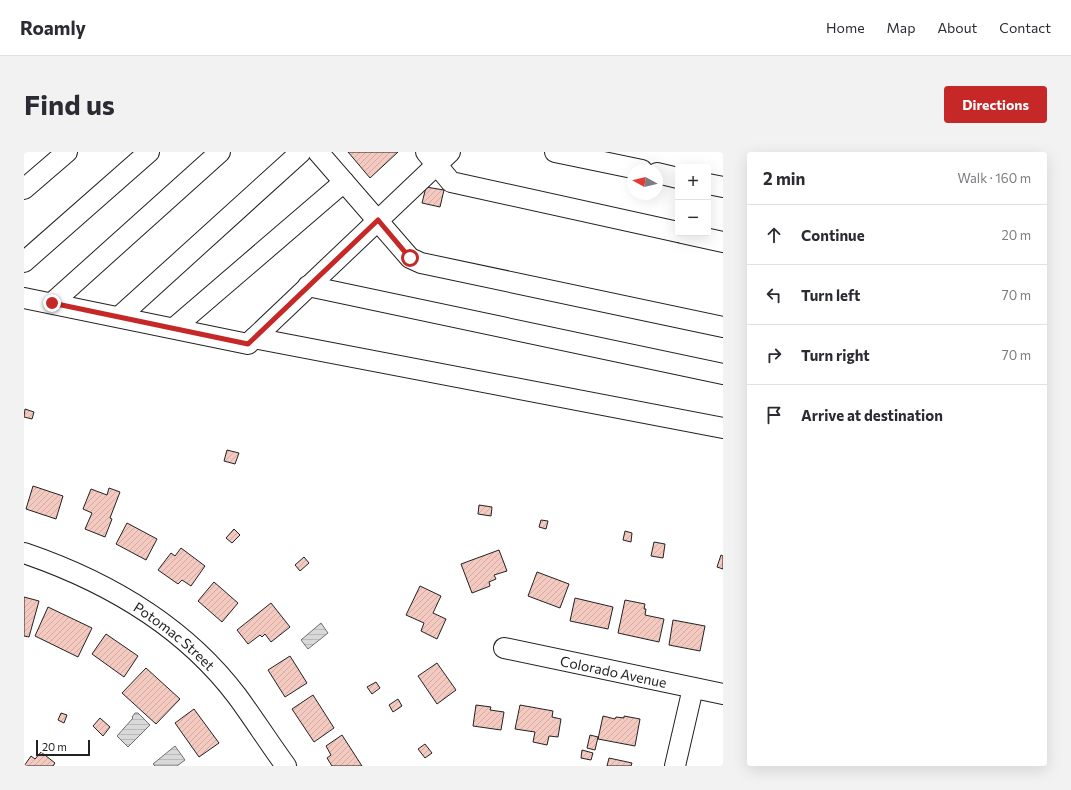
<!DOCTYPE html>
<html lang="en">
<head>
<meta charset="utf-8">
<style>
  body { margin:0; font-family:Commissioner,sans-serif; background:#f2f2f3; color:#2b2b33 }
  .controls { position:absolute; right:12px; top:12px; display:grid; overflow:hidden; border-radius:4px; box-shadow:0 4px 16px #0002 }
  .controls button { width:36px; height:36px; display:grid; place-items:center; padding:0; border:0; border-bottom:1px solid #e1e1e2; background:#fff; color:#2b2b33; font:20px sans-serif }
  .compass { position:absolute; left:603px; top:12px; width:36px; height:36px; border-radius:50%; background:#fff; box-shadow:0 4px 16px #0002; rotate:278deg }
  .scale { position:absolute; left:12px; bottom:10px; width:54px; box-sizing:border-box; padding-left:4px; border:2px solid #222; border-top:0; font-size:11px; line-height:14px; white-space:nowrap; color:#222; -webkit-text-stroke:3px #fff; paint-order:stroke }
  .stop { position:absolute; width:12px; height:12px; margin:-9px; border:3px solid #c62828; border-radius:50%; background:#fff }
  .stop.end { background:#c62828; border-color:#fff; box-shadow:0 1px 4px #0008 }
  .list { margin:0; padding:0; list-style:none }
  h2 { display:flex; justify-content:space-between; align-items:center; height:52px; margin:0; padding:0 16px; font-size:17px }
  h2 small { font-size:13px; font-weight:400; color:#7c7c81 }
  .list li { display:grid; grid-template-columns:26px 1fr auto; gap:12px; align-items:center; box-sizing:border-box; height:60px; padding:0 16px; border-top:1px solid #e1e1e2 }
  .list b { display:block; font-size:15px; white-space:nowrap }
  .list em { font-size:13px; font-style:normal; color:#7c7c81 }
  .icon { flex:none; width:22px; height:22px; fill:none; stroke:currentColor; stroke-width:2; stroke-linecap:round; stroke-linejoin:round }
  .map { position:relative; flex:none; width:699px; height:614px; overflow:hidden; border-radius:4px }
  header { display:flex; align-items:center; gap:24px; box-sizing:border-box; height:56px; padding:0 20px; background:#fff; border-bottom:1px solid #e1e1e2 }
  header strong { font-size:19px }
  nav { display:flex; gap:22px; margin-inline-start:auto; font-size:14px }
  .intro { display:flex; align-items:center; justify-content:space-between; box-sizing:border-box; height:96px; padding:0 24px }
  h1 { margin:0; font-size:28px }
  .button { padding:10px 18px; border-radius:4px; background:#c62828; color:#fff; font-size:14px; font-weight:700 }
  main { display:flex; gap:24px; padding:0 24px }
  aside { flex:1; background:#fff; border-radius:4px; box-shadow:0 4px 16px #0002 }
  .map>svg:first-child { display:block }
</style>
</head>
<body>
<header>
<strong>Roamly</strong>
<nav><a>Home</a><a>Map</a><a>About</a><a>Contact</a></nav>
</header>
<div class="intro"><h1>Find us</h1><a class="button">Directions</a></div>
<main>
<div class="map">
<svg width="699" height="614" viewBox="0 0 699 614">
  <defs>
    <pattern id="water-rules" width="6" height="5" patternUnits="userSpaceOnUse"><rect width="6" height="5" fill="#d9d9d9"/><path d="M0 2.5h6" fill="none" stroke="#bababa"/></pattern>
    <pattern id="building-hatch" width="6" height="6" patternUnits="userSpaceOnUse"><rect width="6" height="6" fill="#f3c9c0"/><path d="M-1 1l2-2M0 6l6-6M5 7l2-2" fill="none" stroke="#d0aca5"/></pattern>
  </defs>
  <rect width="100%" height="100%" fill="#fff"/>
  <!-- water -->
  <path fill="url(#water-rules)" stroke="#6f6f6f" d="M 297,471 L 304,481 L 284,497 L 277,488 Z
    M 111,561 L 114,561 L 126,573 L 104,595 L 93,584 L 109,566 L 108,565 Z
    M 151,594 L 161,608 L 153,614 L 131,614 L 129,612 Z"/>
  <!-- building -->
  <path fill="url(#building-hatch)" stroke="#222" d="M 324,0 L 374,0 L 346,26 Z
    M 402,35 L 420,38 L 416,55 L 398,51 Z
    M 1,257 L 10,260 L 8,267 L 0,265 Z
    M 203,298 L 215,301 L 211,312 L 200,309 Z
    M 9,334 L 39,344 L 32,367 L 2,357 Z
    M 85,336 L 96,340 L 86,366 L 88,367 L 81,385 L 61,377 L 68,361 L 59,357 L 67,337 L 83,343 Z
    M 455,353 L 468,355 L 467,364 L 454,362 Z
    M 517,368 L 524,369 L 522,377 L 515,375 Z
    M 103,371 L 133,387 L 122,408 L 92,392 Z
    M 210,377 L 216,383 L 208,391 L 202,386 Z
    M 601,379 L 608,381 L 607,390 L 599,388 Z
    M 630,390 L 641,392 L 639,406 L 627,404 Z
    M 157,396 L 181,414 L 167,434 L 158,428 L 154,432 L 134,418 L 147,401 L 151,404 Z
    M 475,398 L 483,419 L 470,423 L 472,427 L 465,430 L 466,434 L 448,441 L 437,412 Z
    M 697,403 L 699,404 L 699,417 L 693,415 Z
    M 280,405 L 285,411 L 276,419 L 271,413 Z
    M 513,420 L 545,432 L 536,456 L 504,444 Z
    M 190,430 L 214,451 L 198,470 L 174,449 Z
    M 396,434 L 417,444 L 409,461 L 422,467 L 413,487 L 397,479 L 400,471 L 382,463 Z
    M 0,445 L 15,449 L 5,485 L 0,484 Z
    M 551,446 L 589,455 L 584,477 L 546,469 Z
    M 601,448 L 621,452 L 620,457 L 622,457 L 621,463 L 640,467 L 635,490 L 594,481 Z
    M 247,451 L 266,475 L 247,490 L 241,482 L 238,485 L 236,483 L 224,492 L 213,478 Z
    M 24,455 L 68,476 L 54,505 L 11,484 Z
    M 649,468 L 681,474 L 676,499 L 645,493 Z
    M 82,482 L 114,504 L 100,525 L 68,502 Z
    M 266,504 L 283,531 L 261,545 L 244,518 Z
    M 413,511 L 432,538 L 413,552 L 394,524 Z
    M 122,516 L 156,547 L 132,572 L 98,541 Z
    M 352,530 L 356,536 L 348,542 L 343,535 Z
    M 289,543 L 310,576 L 290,590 L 268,557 Z
    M 374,547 L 378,554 L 369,560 L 365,553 Z
    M 452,553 L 467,555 L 466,558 L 480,560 L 477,578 L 449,574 Z
    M 496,553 L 529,559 L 528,565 L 537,567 L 534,585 L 525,584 L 523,593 L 509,590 L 511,580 L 491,577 Z
    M 170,557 L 195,591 L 175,605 L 151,571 Z
    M 37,561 L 43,563 L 40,571 L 34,568 Z
    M 579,564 L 591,567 L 592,565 L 600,566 L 600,564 L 616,567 L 611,594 L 574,587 Z
    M 76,566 L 86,575 L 79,584 L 69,574 Z
    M 318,583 L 338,614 L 308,614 L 303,606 L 307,603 L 302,594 Z
    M 566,583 L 574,585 L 571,598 L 563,596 Z
    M 401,592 L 408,601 L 401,606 L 394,597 Z
    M 558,598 L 569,601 L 567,608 L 557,606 Z
    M 17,600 L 31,611 L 29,614 L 0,614 L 7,604 L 11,607 Z
    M 585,606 L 608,611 L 607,614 L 583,614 Z"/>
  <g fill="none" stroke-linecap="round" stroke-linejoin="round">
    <defs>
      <g id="minor">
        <path d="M 294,0 L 386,106 L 397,111 L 699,175"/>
        <path d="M 402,0 L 427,30 L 654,80"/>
        <path d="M 531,0 L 618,18"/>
        <path d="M 633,21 L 654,26"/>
        <path d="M 684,32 L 699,35"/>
        <path d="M 0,37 L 43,0"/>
        <path d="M 658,81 L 699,90"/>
        <path d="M 0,110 L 125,0"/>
        <path d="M 284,134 L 699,222"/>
        <path d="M 0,146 L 224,192 L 426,0"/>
        <path d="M 28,151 L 196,0"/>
        <path d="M 95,165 L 277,0"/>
        <path d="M 150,176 L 320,30"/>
        <path d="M 230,186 L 699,276"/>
        <path id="s1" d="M 0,401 C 82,429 160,474 213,544 C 230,567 245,591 262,614"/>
        <path id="s2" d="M 480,496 L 699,542"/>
        <path d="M 651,614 L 669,536"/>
      </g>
    </defs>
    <!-- minor casing -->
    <use href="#minor" stroke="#222" stroke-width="22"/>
    <!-- minor -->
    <use href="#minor" stroke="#fff" stroke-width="20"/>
  </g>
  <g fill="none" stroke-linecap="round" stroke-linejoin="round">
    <!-- route -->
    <path stroke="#c62828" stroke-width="5" d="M 28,151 L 224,192 L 354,68 L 386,106"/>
  </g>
  <g text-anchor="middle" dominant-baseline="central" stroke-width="3" stroke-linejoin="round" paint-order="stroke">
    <!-- street labels -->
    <g font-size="14" fill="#222" stroke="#fff">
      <text stroke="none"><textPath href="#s1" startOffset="173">Potomac Street</textPath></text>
      <text stroke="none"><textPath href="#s2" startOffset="112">Colorado Avenue</textPath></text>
    </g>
  </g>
</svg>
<div class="controls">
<button>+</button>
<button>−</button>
</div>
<svg class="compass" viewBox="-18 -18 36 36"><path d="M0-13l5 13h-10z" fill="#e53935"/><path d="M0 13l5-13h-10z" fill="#7c7c81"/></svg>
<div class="scale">20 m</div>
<div class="stop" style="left:386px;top:106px"></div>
<div class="stop end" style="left:28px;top:151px"></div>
</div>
<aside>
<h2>2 min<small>Walk · 160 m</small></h2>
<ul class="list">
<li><svg class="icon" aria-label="ahead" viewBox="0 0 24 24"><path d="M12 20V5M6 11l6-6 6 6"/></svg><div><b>Continue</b></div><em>20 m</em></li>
<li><svg class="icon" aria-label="left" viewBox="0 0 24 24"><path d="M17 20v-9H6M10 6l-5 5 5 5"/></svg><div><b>Turn left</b></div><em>70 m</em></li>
<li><svg class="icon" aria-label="right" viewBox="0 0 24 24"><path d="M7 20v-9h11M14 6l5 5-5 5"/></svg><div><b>Turn right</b></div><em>70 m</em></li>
<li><svg class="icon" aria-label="arrive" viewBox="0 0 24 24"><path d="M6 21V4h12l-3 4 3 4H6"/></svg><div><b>Arrive at destination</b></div></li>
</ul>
</aside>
</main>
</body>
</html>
